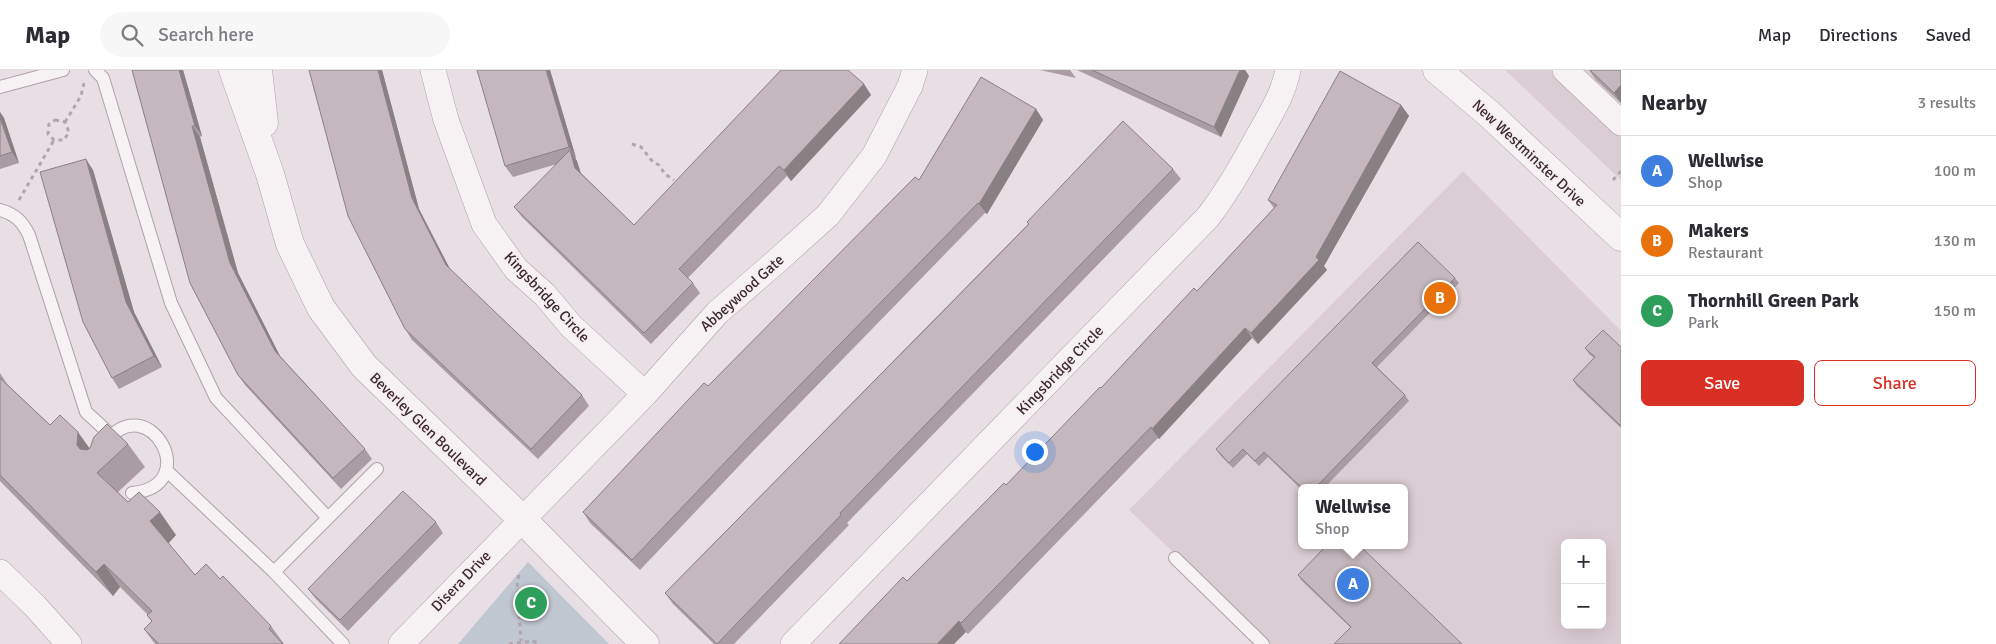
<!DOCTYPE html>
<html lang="en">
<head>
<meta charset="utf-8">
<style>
  body { margin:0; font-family:Signika,sans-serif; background:#f7f7f7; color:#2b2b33 }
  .controls { position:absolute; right:15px; bottom:15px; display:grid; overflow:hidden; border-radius:8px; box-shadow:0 5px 20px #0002 }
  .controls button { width:45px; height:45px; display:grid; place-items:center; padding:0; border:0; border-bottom:1px solid #e1e1e2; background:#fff; color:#2b2b33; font:25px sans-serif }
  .you { position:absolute; left:1034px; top:381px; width:18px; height:18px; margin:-12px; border:4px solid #fff; border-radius:50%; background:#1a73e8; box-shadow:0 0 0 8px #1a73e833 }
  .badge { display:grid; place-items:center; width:32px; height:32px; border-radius:50%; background:#d93025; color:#fff; font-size:16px; font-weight:700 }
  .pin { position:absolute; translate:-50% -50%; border:2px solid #fff; box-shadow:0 1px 5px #0006 }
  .popup { position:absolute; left:1298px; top:414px; width:110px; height:65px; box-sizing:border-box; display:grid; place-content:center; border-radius:8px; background:#fff; filter:drop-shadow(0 1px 4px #0005); font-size:16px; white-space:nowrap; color:#7c7c81 }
  .popup b { font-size:19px; color:#2b2b33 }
  .popup::after { content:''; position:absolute; left:50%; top:100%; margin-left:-10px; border:10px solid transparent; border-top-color:#fff }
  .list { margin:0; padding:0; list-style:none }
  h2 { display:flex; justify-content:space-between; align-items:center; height:65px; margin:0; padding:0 20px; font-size:21px }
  h2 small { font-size:16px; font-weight:400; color:#7c7c81 }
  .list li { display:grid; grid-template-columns:32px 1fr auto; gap:15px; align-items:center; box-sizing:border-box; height:70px; padding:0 20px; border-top:1px solid #e1e1e2 }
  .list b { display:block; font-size:19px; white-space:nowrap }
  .list p { margin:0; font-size:16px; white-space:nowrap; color:#7c7c81 }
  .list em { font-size:16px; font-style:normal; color:#7c7c81 }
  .actions { display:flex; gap:10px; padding:15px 20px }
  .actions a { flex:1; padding:11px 0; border:1px solid #d93025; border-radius:8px; text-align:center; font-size:18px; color:#d93025 }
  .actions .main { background:#d93025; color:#fff }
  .icon { flex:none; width:28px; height:28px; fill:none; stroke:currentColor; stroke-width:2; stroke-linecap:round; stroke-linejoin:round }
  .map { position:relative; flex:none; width:1621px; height:574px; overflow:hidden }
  header { display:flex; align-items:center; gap:30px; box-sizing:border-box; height:70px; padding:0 25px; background:#fff; border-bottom:1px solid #e1e1e2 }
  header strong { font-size:24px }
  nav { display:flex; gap:28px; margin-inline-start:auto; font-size:18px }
  .search { width:350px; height:45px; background:#f7f7f7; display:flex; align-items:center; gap:12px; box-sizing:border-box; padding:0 18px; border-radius:28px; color:#7c7c81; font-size:19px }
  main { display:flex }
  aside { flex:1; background:#fff }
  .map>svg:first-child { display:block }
</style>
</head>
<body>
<header>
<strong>Map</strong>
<div class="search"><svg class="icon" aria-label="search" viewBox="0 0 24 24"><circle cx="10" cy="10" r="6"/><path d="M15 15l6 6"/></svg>Search here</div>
<nav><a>Map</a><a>Directions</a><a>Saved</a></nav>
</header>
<main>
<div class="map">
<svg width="1621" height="574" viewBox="0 0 1621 574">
  <rect width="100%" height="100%" fill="#e8dfe4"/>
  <!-- built -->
  <path fill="#dacdd3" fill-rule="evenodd" d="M 1505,0 L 1621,0 L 1621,110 Z
    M 1463,101 L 1621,261 L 1621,574 L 1269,574 L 1129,440 ZM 1302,418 L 1404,418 L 1404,475 L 1302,475 ZM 1565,473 L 1602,473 L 1602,555 L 1565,555 Z"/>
  <!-- green -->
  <path fill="#c1c7d1" d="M 528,492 L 609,574 L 458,574 Z"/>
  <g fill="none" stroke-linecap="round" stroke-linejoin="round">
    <defs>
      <path id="service" d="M 95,0 L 103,8 L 171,233 L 216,328 L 328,448
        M 0,17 L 63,0
        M 0,140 C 15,144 22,151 29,165 L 86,342 L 111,365
        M 106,372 C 148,317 205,416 132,423
        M 166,400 L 274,502 L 343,574
        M 1175,488 L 1263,574
        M 274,502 L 377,399"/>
      <path id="minor" d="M 433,0 L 446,50 L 484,154 L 516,199 L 545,225 L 571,256 L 645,324
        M 1565,0 L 1621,53
        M 0,502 L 35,536 L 69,574
        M 401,574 L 645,324 L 717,243 L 778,190 L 828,145 L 874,86 L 910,16 L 915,0
        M 793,574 L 1208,147 C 1228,121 1244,92 1260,63 C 1272,41 1283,25 1288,0"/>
      <path id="tertiary" d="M 233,0 L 270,104 L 290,174 L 321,238 L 364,296 L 522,449 L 645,574
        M 258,0 L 264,53
        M 1437,0 L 1488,43 L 1621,167"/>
    </defs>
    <!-- service casing -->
    <use href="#service" stroke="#aea1a8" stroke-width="14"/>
    <!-- minor casing -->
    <use href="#minor" stroke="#aea1a8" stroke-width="26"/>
    <!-- tertiary casing -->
    <use href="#tertiary" stroke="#aea1a8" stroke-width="29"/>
    <!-- path -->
    <path stroke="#b0a6ab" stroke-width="3" stroke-dasharray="4 4" stroke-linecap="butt" d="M 55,50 L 65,52 L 69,62 L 64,70 L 54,70 L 48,64 L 49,54 Z
      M 65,52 L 81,26 L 84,13
      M 632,74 L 641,77 L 653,92 L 659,95 L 665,104 L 674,110
      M 1613,110 L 1621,101
      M 19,130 L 54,70
      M 519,505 L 517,514 L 521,571
      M 509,574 L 533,571 L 540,574"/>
    <!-- service -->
    <use href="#service" stroke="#f6f2f4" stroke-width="12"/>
    <!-- minor -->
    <use href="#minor" stroke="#f6f2f4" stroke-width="25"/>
    <!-- tertiary -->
    <use href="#tertiary" stroke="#f6f2f4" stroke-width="28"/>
  </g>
  <!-- wall -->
  <path fill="#a99da3" d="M 132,0 L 183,0 L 202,66 L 200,67 L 238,203 L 280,286 L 365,379 L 372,389 L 341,419 L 245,315 L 238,305 Z
    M 309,0 L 382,0 L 419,139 L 450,199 L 582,325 L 589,336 L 538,389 L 412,270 L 405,259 Z
    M 550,0 L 576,88 L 575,88 L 577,91 L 581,103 L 634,155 L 864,14 L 871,25 L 791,111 L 787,106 L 688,208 L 693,213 L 700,223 L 651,274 L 522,147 L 514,137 L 557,94 L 513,107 L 505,96 Z
    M 1040,0 L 1070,0 L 1076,8 Z
    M 1077,0 L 1245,0 L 1249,6 L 1221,67 Z
    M 1589,0 L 1621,0 L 1621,33 L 1596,10 Z
    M 1401,35 L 1409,46 L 1324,196 L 1327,200 L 1258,274 L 1252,268 L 1159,369 L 1158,368 L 968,564 L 907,511 L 1006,415 L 1197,221 L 1274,138 L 1268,130 Z
    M 1036,39 L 1043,50 L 987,144 L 985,143 L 758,376 L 640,500 L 590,453 L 583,442 L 708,316 L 919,110 Z
    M 0,42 L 4,48 L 19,93 L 0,99 Z
    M 1173,99 L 1181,109 L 847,453 L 849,455 L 734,574 L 714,574 L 673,534 L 665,523 L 1028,154 L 1027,152 Z
    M 93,100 L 134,242 L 162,297 L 119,319 L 112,308 Z
    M 1455,208 L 1459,213 L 1377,297 L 1405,325 L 1409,331 L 1324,418 L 1302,418 L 1302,420 L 1268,387 L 1259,396 L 1247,384 L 1233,398 L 1220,385 L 1216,379 Z
    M 1621,277 L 1621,358 L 1576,315 L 1573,310 L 1594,288 L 1589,284 L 1585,278 Z
    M 0,303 L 7,314 L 50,355 L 90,379 L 128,374 L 145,397 L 118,422 L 128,432 L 176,465 L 168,473 L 195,505 L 220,509 L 271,556 L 284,574 L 155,574 L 144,559 L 152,552 L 147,545 L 148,545 L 120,517 L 113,526 L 0,411 Z
    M 436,452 L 443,463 L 348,561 L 316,529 L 308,519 Z
    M 1298,505 L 1462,574 L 1350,557 L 1302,511 Z"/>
  <!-- shaded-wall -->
  <path fill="#898084" d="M 179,0 L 183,0 L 202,66 L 195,56 Z
    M 378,0 L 382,0 L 419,139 L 453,205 L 446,195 L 412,128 Z
    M 546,0 L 550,0 L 576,88 L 569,77 Z
    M 1240,0 L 1245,0 L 1249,6 L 1221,67 L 1214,57 Z
    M 864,14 L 871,25 L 791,111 L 784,100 Z
    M 1621,15 L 1621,33 L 1614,23 Z
    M 1401,35 L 1409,46 L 1324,196 L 1327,200 L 1258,274 L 1251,263 L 1316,187 Z
    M 1036,39 L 1043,50 L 987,144 L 979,134 Z
    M 0,42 L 4,48 L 19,93 L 12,82 L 0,48 Z
    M 192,56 L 200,67 L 238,203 L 283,292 L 275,281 L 230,193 Z
    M 570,80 L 577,91 L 582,108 L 575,98 Z
    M 86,89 L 93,100 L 134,242 L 162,297 L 154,286 L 126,232 Z
    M 1245,258 L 1252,268 L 1159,369 L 1152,359 Z
    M 78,362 L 95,386 L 93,398 L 77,375 Z
    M 160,442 L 176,465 L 167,475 L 150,451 Z
    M 104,494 L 120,517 L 113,526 L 96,502 Z
    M 959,551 L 966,562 L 954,574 L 937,574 Z"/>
  <!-- building -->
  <path fill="#c4b7bd" stroke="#898084" d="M 132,0 L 179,0 L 195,56 L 192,56 L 230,193 L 275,281 L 365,379 L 333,408 L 238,305 L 190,213 Z
    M 309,0 L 378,0 L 412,128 L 446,195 L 582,325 L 531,379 L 405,259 L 348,146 Z
    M 477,0 L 546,0 L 569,77 L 505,96 Z
    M 781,0 L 848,0 L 864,14 L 784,100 L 779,96 L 679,199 L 693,213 L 644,263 L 514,137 L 570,80 L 575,98 L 634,155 Z
    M 1092,0 L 1240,0 L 1214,57 Z
    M 1590,0 L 1621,0 L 1621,15 L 1614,23 Z
    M 1340,1 L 1401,35 L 1316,187 L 1319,190 L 1251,263 L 1245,258 L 1152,359 L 1151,357 L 961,553 L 959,551 L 937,574 L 839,574 L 903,507 L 907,511 L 1004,413 L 1006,415 L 1100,317 L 1101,318 L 1194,218 L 1197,221 L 1277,135 L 1268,130 Z
    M 981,7 L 1036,39 L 979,134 L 978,133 L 751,365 L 632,490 L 583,442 L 704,313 L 708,316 L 915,107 L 919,110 Z
    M 0,48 L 12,82 L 0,86 Z
    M 1123,51 L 1173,99 L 840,443 L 841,445 L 717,574 L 665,523 L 1029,154 L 1027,152 Z
    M 86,89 L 126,232 L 154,286 L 112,308 L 83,252 L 40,102 Z
    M 1418,172 L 1455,208 L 1372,293 L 1405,325 L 1315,418 L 1302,418 L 1264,382 L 1255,391 L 1243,379 L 1229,393 L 1216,379 Z
    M 1603,260 L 1621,277 L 1621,356 L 1573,310 L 1595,287 L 1585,278 Z
    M 0,308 L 50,355 L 60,345 L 78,362 L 77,375 L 80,379 L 87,380 L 90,378 L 94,367 L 107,354 L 128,374 L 97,403 L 128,432 L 139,422 L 160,442 L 150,451 L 195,505 L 206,494 L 220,509 L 223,506 L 271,556 L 269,559 L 283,574 L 159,574 L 144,559 L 152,551 L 147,545 L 152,541 L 104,494 L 96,502 L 0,405 Z
    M 403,421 L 436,452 L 340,550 L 308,519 Z
    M 1327,475 L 1359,475 L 1462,574 L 1334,574 L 1351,557 L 1298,505 Z"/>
  <g text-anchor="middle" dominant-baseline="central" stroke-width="4" stroke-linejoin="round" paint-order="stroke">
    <!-- street labels -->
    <g font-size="15" fill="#3e2933" stroke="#f6eff2">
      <text transform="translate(1529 83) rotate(43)">New Westminster Drive</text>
      <text transform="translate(742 223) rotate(-42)">Abbeywood Gate</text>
      <text transform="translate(547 227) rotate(47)">Kingsbridge Circle</text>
      <text transform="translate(1060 300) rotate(-46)">Kingsbridge Circle</text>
      <text transform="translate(428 359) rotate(44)">Beverley Glen Boulevard</text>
      <text transform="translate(461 511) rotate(-46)">Disera Drive</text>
    </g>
  </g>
</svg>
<div class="controls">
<button>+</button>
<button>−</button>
</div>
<div class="you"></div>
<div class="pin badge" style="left:1353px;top:514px;background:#3f7fe0">A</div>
<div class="popup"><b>Wellwise</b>Shop</div>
<div class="pin badge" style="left:1440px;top:228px;background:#e8710a">B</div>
<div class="pin badge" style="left:531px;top:533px;background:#2e9e5b">C</div>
</div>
<aside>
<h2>Nearby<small>3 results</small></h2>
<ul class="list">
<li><span class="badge" style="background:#3f7fe0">A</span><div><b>Wellwise</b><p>Shop</p></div><em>100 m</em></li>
<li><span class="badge" style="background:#e8710a">B</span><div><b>Makers</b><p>Restaurant</p></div><em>130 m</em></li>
<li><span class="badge" style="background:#2e9e5b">C</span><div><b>Thornhill Green Park</b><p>Park</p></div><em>150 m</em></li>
</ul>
<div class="actions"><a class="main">Save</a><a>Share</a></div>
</aside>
</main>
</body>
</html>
